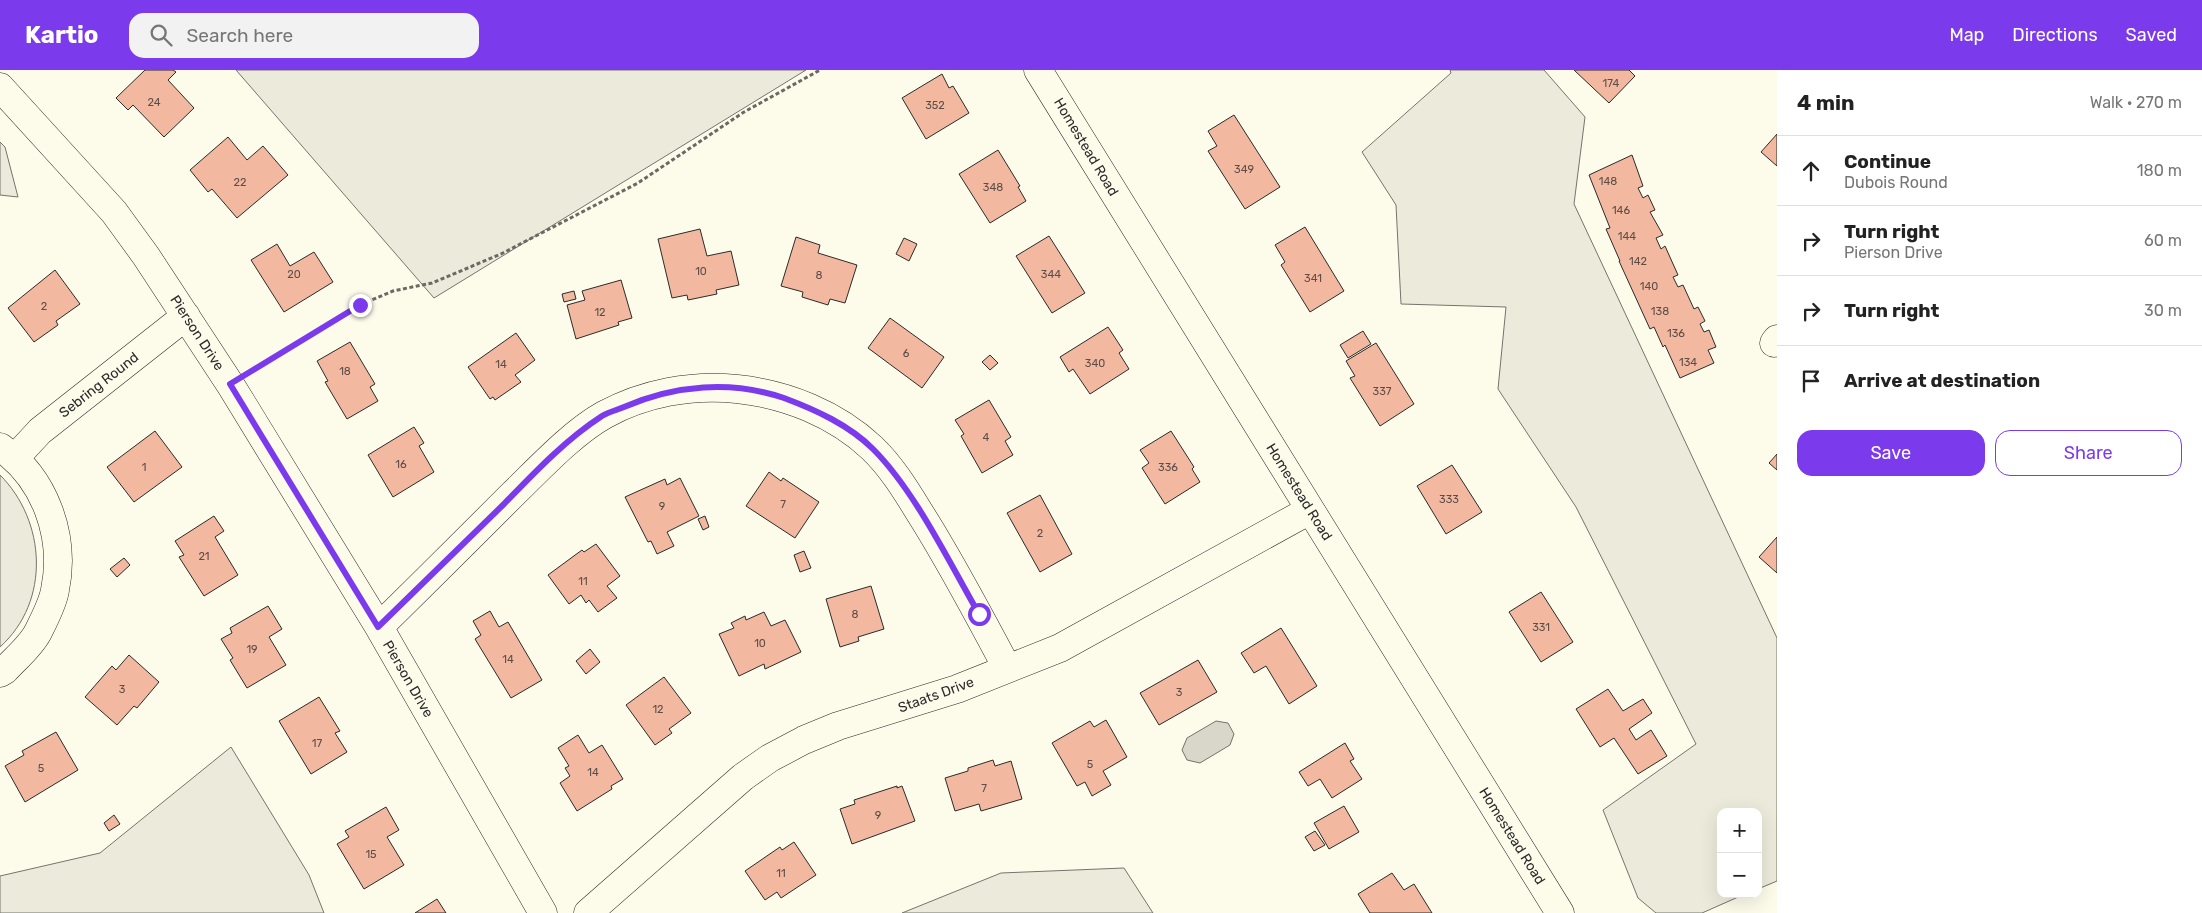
<!DOCTYPE html>
<html lang="en">
<head>
<meta charset="utf-8">
<style>
  body { margin:0; font-family:Rubik,sans-serif; background:#f2f2f2; color:#222 }
  .controls { position:absolute; right:15px; bottom:15px; display:grid; overflow:hidden; border-radius:10px; box-shadow:0 5px 20px #0002 }
  .controls button { width:45px; height:45px; display:grid; place-items:center; padding:0; border:0; border-bottom:1px solid #e0e0e0; background:#fff; color:#222; font:25px sans-serif }
  .stop { position:absolute; width:15px; height:15px; margin:-11px; border:4px solid #7c3aed; border-radius:50%; background:#fff }
  .stop.end { background:#7c3aed; border-color:#fff; box-shadow:0 1px 5px #0008 }
  .list { margin:0; padding:0; list-style:none }
  h2 { display:flex; justify-content:space-between; align-items:center; height:65px; margin:0; padding:0 20px; font-size:21px }
  h2 small { font-size:16px; font-weight:400; color:#767676 }
  .list li { display:grid; grid-template-columns:32px 1fr auto; gap:15px; align-items:center; box-sizing:border-box; height:70px; padding:0 20px; border-top:1px solid #e0e0e0 }
  .list b { display:block; font-size:19px; white-space:nowrap }
  .list p { margin:0; font-size:16px; white-space:nowrap; color:#767676 }
  .list em { font-size:16px; font-style:normal; color:#767676 }
  .actions { display:flex; gap:10px; padding:15px 20px }
  .actions a { flex:1; padding:11px 0; border:1px solid #7c3aed; border-radius:15px; text-align:center; font-size:18px; color:#7c3aed }
  .actions .main { background:#7c3aed; color:#fff }
  .icon { flex:none; width:28px; height:28px; fill:none; stroke:currentColor; stroke-width:2; stroke-linecap:round; stroke-linejoin:round }
  .map { position:relative; flex:none; width:1777px; height:843px; overflow:hidden }
  header { display:flex; align-items:center; gap:30px; box-sizing:border-box; height:70px; padding:0 25px; background:#7c3aed; color:#fff }
  header strong { font-size:24px }
  nav { display:flex; gap:28px; margin-inline-start:auto; font-size:18px }
  .search { width:350px; height:45px; background:#f2f2f2; display:flex; align-items:center; gap:12px; box-sizing:border-box; padding:0 18px; border-radius:15px; color:#767676; font-size:19px }
  main { display:flex }
  aside { flex:1; background:#fff }
  .map>svg:first-child { display:block }
</style>
</head>
<body>
<header>
<strong>Kartio</strong>
<div class="search"><svg class="icon" aria-label="search" viewBox="0 0 24 24"><circle cx="10" cy="10" r="6"/><path d="M15 15l6 6"/></svg>Search here</div>
<nav><a>Map</a><a>Directions</a><a>Saved</a></nav>
</header>
<main>
<div class="map">
<svg width="1777" height="843" viewBox="0 0 1777 843">
  <rect width="100%" height="100%" fill="#fdfbea"/>
  <!-- green -->
  <path fill="#ecebdb" stroke="#74746e" d="M 236,0 L 806,0 L 434,228 Z
    M 1450,0 L 1544,0 L 1585,47 L 1574,134 L 1777,568 L 1777,811 L 1758,819 L 1758,742 L 1721,742 L 1721,824 L 1745,824 L 1702,843 L 1656,843 L 1638,828 L 1603,740 L 1696,674 L 1576,437 L 1498,319 L 1506,237 L 1401,234 L 1396,135 L 1362,82 L 1451,3 Z
    M 0,72 L 5,77 L 18,127 L 0,125 Z
    M 0,405 C 46,451 51,531 0,577 Z
    M 231,677 L 309,805 L 324,843 L 0,843 L 0,806 L 100,783 Z
    M 1124,798 L 1153,843 L 902,843 L 1001,803 Z"/>
  <!-- water -->
  <path fill="#d8d7c9" stroke="#74746e" d="M 1216,651 L 1228,653 L 1234,664 L 1230,675 L 1200,693 L 1187,690 L 1182,680 L 1187,668 Z"/>
  <!-- building -->
  <path fill="#f2b8a0" stroke="#2b2b2b" d="M 145,0 L 173,0 L 176,2 L 168,10 L 194,38 L 164,67 L 133,35 L 128,40 L 116,28 Z
    M 1574,0 L 1629,0 L 1635,6 L 1609,33 Z
    M 942,4 L 949,18 L 953,16 L 969,43 L 926,69 L 902,28 Z
    M 1234,45 L 1280,117 L 1245,139 L 1208,81 L 1217,76 L 1208,61 Z
    M 1777,64 L 1777,96 L 1761,82 Z
    M 228,67 L 247,90 L 263,76 L 288,105 L 237,148 L 212,119 L 208,122 L 190,100 Z
    M 998,80 L 1020,116 L 1018,117 L 1026,131 L 990,153 L 959,104 Z
    M 1632,85 L 1643,116 L 1638,118 L 1643,128 L 1648,125 L 1655,140 L 1650,142 L 1663,165 L 1656,168 L 1661,179 L 1665,176 L 1678,205 L 1673,207 L 1678,217 L 1683,215 L 1694,239 L 1698,237 L 1705,251 L 1700,254 L 1704,262 L 1709,260 L 1716,277 L 1708,280 L 1714,293 L 1680,308 L 1665,275 L 1663,277 L 1654,257 L 1650,259 L 1619,191 L 1620,191 L 1606,159 L 1610,158 L 1589,105 Z
    M 1305,157 L 1344,221 L 1310,242 L 1281,195 L 1285,192 L 1275,175 Z
    M 700,159 L 707,186 L 731,181 L 739,215 L 716,220 L 717,224 L 688,230 L 687,225 L 672,228 L 658,169 Z
    M 1049,166 L 1085,223 L 1052,243 L 1016,186 Z
    M 796,167 L 820,175 L 818,183 L 857,195 L 845,233 L 830,229 L 828,235 L 802,227 L 803,222 L 781,216 Z
    M 904,168 L 917,174 L 909,191 L 896,184 Z
    M 277,174 L 290,196 L 314,182 L 333,212 L 284,242 L 251,190 Z
    M 55,200 L 80,234 L 56,251 L 58,255 L 34,272 L 8,238 Z
    M 621,210 L 632,248 L 618,252 L 619,255 L 576,269 L 567,235 L 585,230 L 582,221 Z
    M 574,221 L 576,229 L 564,232 L 562,224 Z
    M 890,248 L 944,287 L 922,318 L 868,278 Z
    M 1108,257 L 1123,280 L 1119,283 L 1129,299 L 1090,324 L 1073,299 L 1069,302 L 1060,287 Z
    M 1363,261 L 1371,274 L 1348,288 L 1340,275 Z
    M 516,263 L 535,290 L 515,305 L 521,312 L 495,330 L 493,327 L 490,329 L 468,297 Z
    M 350,272 L 375,314 L 370,317 L 378,331 L 347,349 L 325,312 L 328,311 L 317,291 Z
    M 1376,273 L 1414,334 L 1380,356 L 1350,308 L 1355,306 L 1346,291 Z
    M 990,285 L 998,293 L 990,300 L 982,292 Z
    M 989,330 L 1011,367 L 1005,371 L 1013,385 L 982,403 L 961,366 L 964,364 L 955,350 Z
    M 414,357 L 424,373 L 419,376 L 434,402 L 393,427 L 368,385 Z
    M 155,361 L 182,397 L 134,432 L 107,397 Z
    M 1171,361 L 1194,397 L 1192,399 L 1200,412 L 1165,434 L 1142,398 L 1149,393 L 1140,380 Z
    M 1777,384 L 1777,400 L 1769,393 Z
    M 1452,395 L 1482,442 L 1446,464 L 1417,416 Z
    M 769,402 L 781,411 L 783,408 L 819,432 L 795,468 L 746,436 Z
    M 680,408 L 699,446 L 667,462 L 674,476 L 657,484 L 651,471 L 648,472 L 625,427 L 665,409 L 667,415 Z
    M 1040,425 L 1072,484 L 1040,502 L 1007,443 Z
    M 214,446 L 224,461 L 215,467 L 238,505 L 204,526 L 179,487 L 184,485 L 175,471 Z
    M 705,446 L 709,457 L 703,460 L 698,449 Z
    M 1777,467 L 1777,503 L 1759,487 Z
    M 596,474 L 620,506 L 607,516 L 617,528 L 598,542 L 589,530 L 586,533 L 581,525 L 569,534 L 548,505 L 582,480 L 584,482 Z
    M 804,481 L 811,498 L 800,502 L 794,485 Z
    M 124,488 L 130,495 L 117,507 L 110,499 Z
    M 871,516 L 884,559 L 858,567 L 859,571 L 840,577 L 826,529 Z
    M 1541,522 L 1573,572 L 1541,592 L 1509,542 Z
    M 268,536 L 282,559 L 269,567 L 286,595 L 247,618 L 230,590 L 233,588 L 221,569 L 232,563 L 230,558 Z
    M 490,541 L 499,557 L 508,552 L 542,610 L 511,628 L 475,569 L 481,565 L 473,551 Z
    M 764,542 L 771,556 L 785,550 L 801,582 L 765,599 L 764,594 L 739,606 L 719,564 L 734,558 L 731,553 L 745,546 L 746,550 Z
    M 1281,558 L 1317,616 L 1289,634 L 1266,596 L 1254,603 L 1241,583 Z
    M 590,579 L 600,592 L 586,604 L 576,591 Z
    M 129,585 L 159,612 L 137,638 L 134,636 L 117,655 L 85,627 L 112,596 L 116,600 Z
    M 1198,590 L 1217,622 L 1159,655 L 1140,623 Z
    M 664,607 L 691,643 L 669,659 L 672,663 L 655,675 L 626,635 Z
    M 1608,619 L 1623,641 L 1643,629 L 1652,643 L 1629,659 L 1636,670 L 1651,660 L 1667,686 L 1638,704 L 1614,668 L 1600,677 L 1576,639 Z
    M 319,627 L 340,661 L 335,663 L 347,682 L 311,704 L 279,651 Z
    M 1106,650 L 1127,687 L 1103,701 L 1111,715 L 1092,726 L 1085,712 L 1077,716 L 1052,673 L 1090,651 L 1094,657 Z
    M 56,662 L 78,700 L 25,732 L 5,696 L 24,685 L 22,681 Z
    M 578,665 L 589,683 L 602,675 L 623,709 L 611,716 L 612,719 L 577,741 L 560,713 L 570,706 L 565,698 L 569,696 L 558,678 Z
    M 1345,673 L 1354,689 L 1350,691 L 1362,709 L 1332,728 L 1320,709 L 1308,716 L 1299,702 Z
    M 993,690 L 995,696 L 1011,691 L 1022,729 L 981,741 L 979,734 L 955,741 L 945,708 L 968,701 L 968,698 Z
    M 897,716 L 897,718 L 902,716 L 915,751 L 852,774 L 840,739 L 855,734 L 854,730 Z
    M 1344,736 L 1359,762 L 1329,779 L 1314,753 Z
    M 386,737 L 399,760 L 387,767 L 404,795 L 364,819 L 337,774 L 349,767 L 345,761 Z
    M 114,745 L 120,754 L 109,761 L 104,753 Z
    M 1315,761 L 1325,775 L 1314,781 L 1305,767 Z
    M 794,772 L 816,805 L 781,828 L 777,822 L 765,830 L 745,801 L 780,777 L 782,780 Z
    M 1392,803 L 1404,820 L 1414,814 L 1432,843 L 1370,843 L 1358,824 Z
    M 437,829 L 446,843 L 415,843 Z"/>
  <g fill="none" stroke-linecap="round" stroke-linejoin="round">
    <defs>
      <path id="minor" d="M 1038,0 L 1560,843
        M 0,17 L 114,142 L 146,186 L 230,314 L 379,557 L 543,843
        M 1774,273 L 1777,269
        M 0,377 C 45,408 66,466 55,520 C 53,533 44,550 38,562 C 31,576 15,589 5,600 L 0,603
        M 15,388 L 40,361 L 186,246
        M 379,557 C 424,513 468,469 513,424 C 539,399 572,363 604,345 C 644,323 692,314 737,319 C 786,324 836,344 872,378 C 893,398 908,424 923,448 C 953,496 980,547 1007,598
        M 588,843 L 743,707 L 770,688 L 804,670 L 838,656 L 957,619 L 1060,578 L 1310,440"/>
    </defs>
    <!-- minor casing -->
    <use href="#minor" stroke="#2b2b2b" stroke-width="29"/>
    <!-- path -->
    <path stroke="#6a6964" stroke-width="3" stroke-dasharray="4 2.5" stroke-linecap="butt" d="M 255,299 L 360,235 L 393,221 L 432,213 L 501,184 L 638,113 L 744,42 L 820,0"/>
    <!-- minor -->
    <use href="#minor" stroke="#fdfbea" stroke-width="28"/>
  </g>
  <g fill="none" stroke-linecap="round" stroke-linejoin="round">
    <!-- route -->
    <path stroke="#7c3aed" stroke-width="6" d="M 360,235 L 230,314 L 378,557 C 420,516 462,475 504,434 C 534,403 565,370 602,346 C 609,342 617,340 624,337 C 675,315 731,310 784,328 C 816,340 849,355 873,379 C 915,421 949,492 979,544"/>
  </g>
  <g text-anchor="middle" dominant-baseline="central" stroke-width="4" stroke-linejoin="round" paint-order="stroke">
    <!-- number labels -->
    <g font-size="11" fill="#5d4e48">
      <text x="1611" y="13">174</text>
      <text x="154" y="32">24</text>
      <text x="935" y="35">352</text>
      <text x="1244" y="99">349</text>
      <text x="1608" y="111">148</text>
      <text x="240" y="112">22</text>
      <text x="993" y="117">348</text>
      <text x="1621" y="140">146</text>
      <text x="1627" y="166">144</text>
      <text x="1638" y="191">142</text>
      <text x="701" y="201">10</text>
      <text x="294" y="204">20</text>
      <text x="1051" y="204">344</text>
      <text x="819" y="205">8</text>
      <text x="1313" y="208">341</text>
      <text x="1649" y="216">140</text>
      <text x="44" y="236">2</text>
      <text x="1660" y="241">138</text>
      <text x="600" y="242">12</text>
      <text x="1676" y="263">136</text>
      <text x="906" y="283">6</text>
      <text x="1688" y="292">134</text>
      <text x="1095" y="293">340</text>
      <text x="501" y="294">14</text>
      <text x="345" y="301">18</text>
      <text x="1382" y="321">337</text>
      <text x="986" y="367">4</text>
      <text x="401" y="394">16</text>
      <text x="144" y="397">1</text>
      <text x="1168" y="397">336</text>
      <text x="1449" y="429">333</text>
      <text x="783" y="434">7</text>
      <text x="662" y="436">9</text>
      <text x="1040" y="463">2</text>
      <text x="204" y="486">21</text>
      <text x="583" y="511">11</text>
      <text x="855" y="544">8</text>
      <text x="1541" y="557">331</text>
      <text x="760" y="573">10</text>
      <text x="252" y="579">19</text>
      <text x="508" y="589">14</text>
      <text x="122" y="619">3</text>
      <text x="1179" y="622">3</text>
      <text x="658" y="639">12</text>
      <text x="317" y="673">17</text>
      <text x="1090" y="694">5</text>
      <text x="41" y="698">5</text>
      <text x="593" y="702">14</text>
      <text x="984" y="718">7</text>
      <text x="878" y="745">9</text>
      <text x="371" y="784">15</text>
      <text x="781" y="803">11</text>
    </g>
    <!-- street labels -->
    <g font-size="14" fill="#2b2b2b" stroke="#fdfbea">
      <text transform="translate(1086 77) rotate(59)">Homestead Road</text>
      <text transform="translate(197 263) rotate(57)">Pierson Drive</text>
      <text transform="translate(99 315) rotate(-38)">Sebring Round</text>
      <text transform="translate(1299 422) rotate(58)">Homestead Road</text>
      <text transform="translate(408 609) rotate(60)">Pierson Drive</text>
      <text transform="translate(936 625) rotate(-20)">Staats Drive</text>
      <text transform="translate(1512 766) rotate(58)">Homestead Road</text>
    </g>
  </g>
</svg>
<div class="controls">
<button>+</button>
<button>−</button>
</div>
<div class="stop" style="left:979px;top:544px"></div>
<div class="stop end" style="left:360px;top:235px"></div>
</div>
<aside>
<h2>4 min<small>Walk · 270 m</small></h2>
<ul class="list">
<li><svg class="icon" aria-label="ahead" viewBox="0 0 24 24"><path d="M12 20V5M6 11l6-6 6 6"/></svg><div><b>Continue</b><p>Dubois Round</p></div><em>180 m</em></li>
<li><svg class="icon" aria-label="right" viewBox="0 0 24 24"><path d="M7 20v-9h11M14 6l5 5-5 5"/></svg><div><b>Turn right</b><p>Pierson Drive</p></div><em>60 m</em></li>
<li><svg class="icon" aria-label="right" viewBox="0 0 24 24"><path d="M7 20v-9h11M14 6l5 5-5 5"/></svg><div><b>Turn right</b></div><em>30 m</em></li>
<li><svg class="icon" aria-label="arrive" viewBox="0 0 24 24"><path d="M6 21V4h12l-3 4 3 4H6"/></svg><div><b>Arrive at destination</b></div></li>
</ul>
<div class="actions"><a class="main">Save</a><a>Share</a></div>
</aside>
</main>
</body>
</html>
